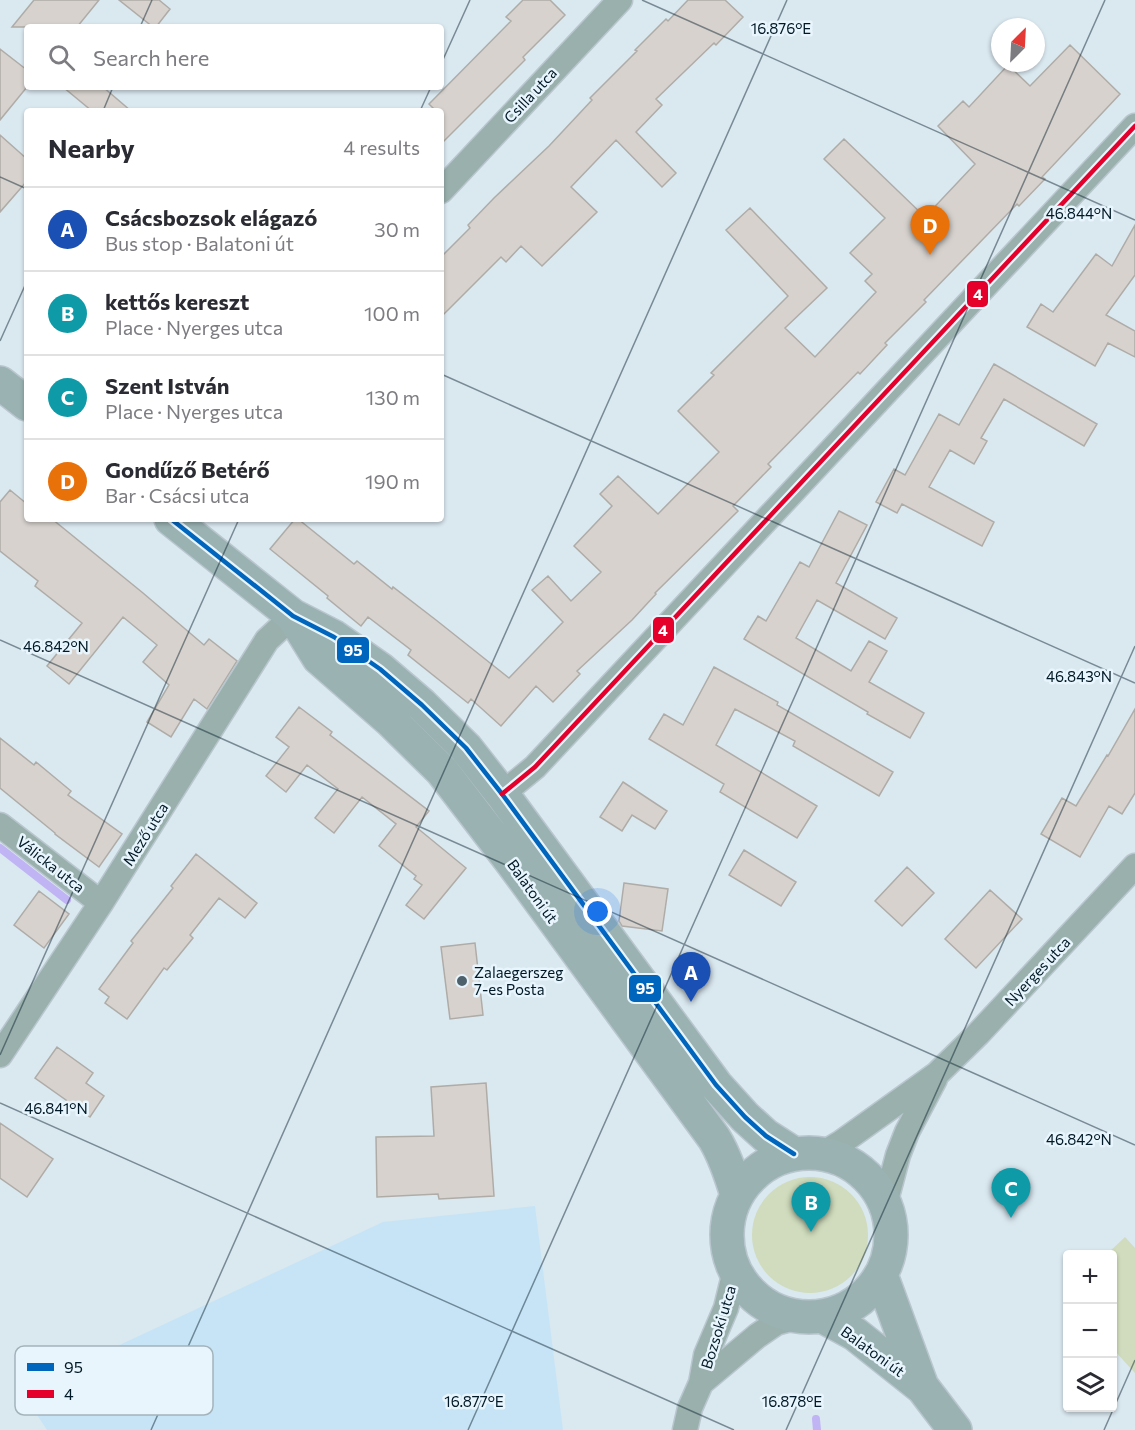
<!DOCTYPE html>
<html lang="en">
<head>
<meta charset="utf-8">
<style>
  body { margin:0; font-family:Commissioner,sans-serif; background:#f7f7f7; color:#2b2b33 }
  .controls { position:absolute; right:18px; bottom:18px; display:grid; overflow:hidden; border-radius:6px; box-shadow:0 2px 4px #0004 }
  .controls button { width:54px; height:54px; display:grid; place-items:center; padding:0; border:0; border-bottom:2px solid #e1e1e2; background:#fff; color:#2b2b33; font:30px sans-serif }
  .compass { position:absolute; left:991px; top:18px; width:54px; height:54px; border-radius:50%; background:#fff; box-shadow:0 2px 4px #0004; rotate:24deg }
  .you { position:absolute; left:598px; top:912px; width:21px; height:21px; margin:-15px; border:4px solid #fff; border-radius:50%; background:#1a73e8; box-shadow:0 0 0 9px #1a73e833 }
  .badge { display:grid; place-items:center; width:39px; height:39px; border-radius:50%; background:#2563eb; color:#fff; font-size:20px; font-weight:700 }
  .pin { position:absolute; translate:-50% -50px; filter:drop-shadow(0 2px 3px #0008) }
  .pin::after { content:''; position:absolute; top:32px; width:21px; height:18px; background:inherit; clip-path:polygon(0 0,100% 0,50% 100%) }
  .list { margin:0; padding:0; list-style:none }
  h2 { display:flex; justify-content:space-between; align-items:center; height:78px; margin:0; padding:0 24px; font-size:26px }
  h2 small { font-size:20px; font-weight:400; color:#7c7c81 }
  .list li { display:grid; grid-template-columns:39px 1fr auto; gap:18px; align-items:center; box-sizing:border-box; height:84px; padding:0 24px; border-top:2px solid #e1e1e2 }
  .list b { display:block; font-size:22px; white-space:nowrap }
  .list p { margin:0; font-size:20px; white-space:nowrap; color:#7c7c81 }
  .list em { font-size:20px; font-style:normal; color:#7c7c81 }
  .icon { flex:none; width:33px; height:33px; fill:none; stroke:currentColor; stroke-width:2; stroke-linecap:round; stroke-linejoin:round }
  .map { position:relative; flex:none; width:1135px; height:1430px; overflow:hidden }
  .search { position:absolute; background:#fff; box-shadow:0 2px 4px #0004; left:24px; top:24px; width:420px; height:66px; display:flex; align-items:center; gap:15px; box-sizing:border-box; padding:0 21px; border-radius:6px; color:#7c7c81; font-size:22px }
  .panel { position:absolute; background:#fff; box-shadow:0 2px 4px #0004; left:24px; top:108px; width:420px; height:414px; border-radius:6px }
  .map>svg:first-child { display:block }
</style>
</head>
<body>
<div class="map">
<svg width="1135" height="1430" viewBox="0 0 1135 1430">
  <rect width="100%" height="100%" fill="#dae8f0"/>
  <!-- built -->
  <path fill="#c7e4f6" d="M 535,1206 L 563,1430 L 47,1430 L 21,1391 L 383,1222 Z"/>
  <!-- green -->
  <path fill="#d0dcbd" d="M752 1235a58 58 0 1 1 116 0a58 58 0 1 1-116 0Z
    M 1125,1237 L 1135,1248 L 1135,1373 L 1113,1349 L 1112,1254 L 1107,1254 Z"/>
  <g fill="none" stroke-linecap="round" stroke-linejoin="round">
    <!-- stream -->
    <path stroke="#c0b4f4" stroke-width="8" d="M 0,848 L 67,900
      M 816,1419 L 817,1430"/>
  </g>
  <!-- building -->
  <path fill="#d7d2ce" stroke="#afaca8" stroke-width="1.5" d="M 34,0 L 99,0 L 77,27 L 12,27 Z
    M 119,0 L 159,0 L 170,9 L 156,27 L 153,27 Z
    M 523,0 L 550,0 L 565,15 L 523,57 L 525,60 L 441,144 L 441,111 L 436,111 L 429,104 L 511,21 L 506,17 Z
    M 688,0 L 725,0 L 743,17 L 716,45 L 714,43 L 656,99 L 662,105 L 636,132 L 676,173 L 662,187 L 616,140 L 571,187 L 597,212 L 542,266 L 521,246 L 506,262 L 501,257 L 441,317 L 441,257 L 470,228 L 468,225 L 494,198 L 549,146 L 592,100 L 590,98 L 637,51 L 635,50 L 666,19 L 668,21 Z
    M 1070,45 L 1120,94 L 1042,177 L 1045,179 L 1019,206 L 1017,204 L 924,300 L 926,302 L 885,343 L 887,345 L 860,374 L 858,372 L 768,464 L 771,467 L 733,506 L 738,511 L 655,593 L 656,594 L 632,620 L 577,671 L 580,674 L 553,702 L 536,686 L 501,726 L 471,699 L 468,703 L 408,655 L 411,650 L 368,617 L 361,626 L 327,598 L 328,596 L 270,549 L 295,519 L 298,519 L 354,564 L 357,561 L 392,589 L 393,587 L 436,620 L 509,678 L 563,622 L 532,590 L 548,576 L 571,601 L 601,572 L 574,546 L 612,506 L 600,494 L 618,476 L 658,514 L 719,452 L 678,411 L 714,375 L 711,373 L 788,296 L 726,230 L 750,208 L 827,288 L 785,328 L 815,357 L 876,292 L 865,281 L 872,274 L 850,253 L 885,218 L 824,159 L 844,139 L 925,217 L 975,164 L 938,126 L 963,101 L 969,107 L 1008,65 L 1030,86 Z
    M 0,49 L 27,70 L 27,87 L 0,120 Z
    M 63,87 L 103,87 L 131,111 L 92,111 Z
    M 0,135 L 27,159 L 27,181 L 0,212 Z
    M 1135,225 L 1135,275 L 1106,315 L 1135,331 L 1135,357 L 1108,343 L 1095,366 L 1027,327 L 1041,304 L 1053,312 L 1096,254 L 1112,266 Z
    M 994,364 L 1097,424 L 1084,446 L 1004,399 L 981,438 L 987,441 L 974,464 L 950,450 L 929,487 L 994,522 L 982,546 L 902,504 L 897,513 L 876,502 L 894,469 L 905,475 L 939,414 L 959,425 Z
    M 10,490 L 27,504 L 27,519 L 52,519 L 143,593 L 204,645 L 209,639 L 237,661 L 207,709 L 194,699 L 171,737 L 147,722 L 169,685 L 143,662 L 157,645 L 123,617 L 69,684 L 47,666 L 82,623 L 35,586 L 38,581 L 0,551 L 0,502 Z
    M 839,511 L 867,525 L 836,583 L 897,618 L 885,639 L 817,600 L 796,638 L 851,671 L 869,641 L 887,651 L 869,682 L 924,713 L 910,738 L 867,714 L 868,712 L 744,639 L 758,616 L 766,621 L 800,562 L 809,567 Z
    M 714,667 L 778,702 L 777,705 L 893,772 L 879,796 L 793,746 L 795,741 L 735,709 L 716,745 L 817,806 L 797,838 L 720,792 L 724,784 L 649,739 L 664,714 L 683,725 Z
    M 299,707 L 332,732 L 330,735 L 429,811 L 416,827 L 466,868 L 424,919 L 406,905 L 422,885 L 414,879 L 416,876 L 379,846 L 396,824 L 362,797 L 334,833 L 315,818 L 338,789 L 307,765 L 286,792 L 266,776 L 289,747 L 276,737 Z
    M 1135,709 L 1135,793 L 1122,814 L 1109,806 L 1080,857 L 1041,834 L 1062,798 L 1076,806 L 1107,755 L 1108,756 Z
    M 0,738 L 34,765 L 36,762 L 71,791 L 68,795 L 122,834 L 99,867 L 55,834 L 55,833 L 0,788 Z
    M 623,782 L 667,811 L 655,829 L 632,815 L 622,831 L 600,817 Z
    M 744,850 L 796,882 L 781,906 L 729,875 Z
    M 196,854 L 257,903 L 245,918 L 219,898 L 190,935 L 193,938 L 167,970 L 164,968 L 127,1019 L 105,1003 L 109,997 L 99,989 L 133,943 L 131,941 L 173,888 L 171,886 Z
    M 907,867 L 934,893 L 902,926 L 875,901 Z
    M 624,883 L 668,889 L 662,931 L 622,926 L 619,921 Z
    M 990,890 L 1022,919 L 976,968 L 945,939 Z
    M 39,891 L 69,914 L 44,948 L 14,925 Z
    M 475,943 L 483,1015 L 450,1019 L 441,947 Z
    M 57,1047 L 93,1073 L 86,1083 L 104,1096 L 90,1117 L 35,1078 Z
    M 486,1083 L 494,1196 L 439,1199 L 438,1194 L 377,1197 L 376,1137 L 434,1136 L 431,1087 Z
    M 0,1123 L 53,1159 L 27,1197 L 0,1178 Z"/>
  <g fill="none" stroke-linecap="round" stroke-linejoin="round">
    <defs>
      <path id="street" d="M 441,191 L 620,0
        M 502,794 L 535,767 L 1135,126
        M 0,825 L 101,903
        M 0,1055 L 101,903 L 267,640 L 293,616
        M 822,1154 L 842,1142 L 937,1074 L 978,1034 L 1135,866
        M 885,1204 L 898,1155 L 907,1132 L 935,1079
        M 701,1383 L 757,1336 L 776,1323 L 798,1317
        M 685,1430 L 690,1408 L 701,1383 L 706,1355 L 726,1308 L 735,1271"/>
      <path id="primary" d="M 0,383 L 27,404
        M 171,519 L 293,616 L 334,637 L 380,669 L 422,705 L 466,748 L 502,794 L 716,1085 L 745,1117 L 766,1136 L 794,1154
        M 293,616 L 319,658 L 390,720 L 442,771 L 511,861 L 714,1138 C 725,1156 731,1175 737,1195
        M727 1235a82 82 0 1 1 164 0a82 82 0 1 1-164 0Z
        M 881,1275 L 922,1387
        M 822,1316 L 855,1334 L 923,1388 L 955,1430"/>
    </defs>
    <!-- street casing -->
    <use href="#street" stroke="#b9c6ce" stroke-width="27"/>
    <!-- primary casing -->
    <use href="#primary" stroke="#b9c6ce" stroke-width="36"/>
    <!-- street -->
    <use href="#street" stroke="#99b0ad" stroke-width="24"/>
    <!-- primary -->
    <use href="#primary" stroke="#9ab2b2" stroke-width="33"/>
    <defs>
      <path id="bus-1" d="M 171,519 L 293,616 L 334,637 L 380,669 L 422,705 L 466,748 L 502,794 L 716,1085 L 745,1117 L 766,1136 L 794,1154"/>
      <path id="bus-2" d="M 502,794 L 535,767 L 1135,126"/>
    </defs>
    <!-- bus-1 casing -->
    <use href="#bus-1" stroke="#e8f5fc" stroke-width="9"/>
    <!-- bus-2 casing -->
    <use href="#bus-2" stroke="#e8f5fc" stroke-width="9"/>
    <!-- bus-1 -->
    <use href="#bus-1" stroke="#0065bd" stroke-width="4.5"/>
    <!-- bus-2 -->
    <use href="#bus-2" stroke="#e4002b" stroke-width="4.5"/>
  </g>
  <!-- ticks -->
  <path fill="none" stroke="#011926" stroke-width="1.5" stroke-opacity="0.45" d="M 642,0 L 1135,220M 140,27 L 152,0M 441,64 L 470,0M 103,111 L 113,87M 420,111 L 431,87M 0,177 L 27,189M 0,341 L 27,281M 441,374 L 1135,683M 0,640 L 1135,1145M 0,1055 L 239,519M 0,1103 L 734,1430M 151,1430 L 787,0M 468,1430 L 1105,0M 786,1430 L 1135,646M 1104,1430 L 1135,1360"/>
  <!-- markers -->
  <circle fill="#4d616d" stroke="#e8f5fc" stroke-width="2" cx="462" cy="981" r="6"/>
  <g text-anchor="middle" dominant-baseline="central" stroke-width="5" stroke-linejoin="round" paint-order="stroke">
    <!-- street labels -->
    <g font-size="15" fill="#011926" stroke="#e8f5fc">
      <text transform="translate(530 95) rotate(-47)">Csilla utca</text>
      <text transform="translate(145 834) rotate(-58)">Mező utca</text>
      <text transform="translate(51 864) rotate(38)">Válicka utca</text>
      <text transform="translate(533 891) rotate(54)">Balatoni út</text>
      <text transform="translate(1037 971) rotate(-47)">Nyerges utca</text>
      <text transform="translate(718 1327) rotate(-73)">Bozsoki utca</text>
      <text transform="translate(873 1351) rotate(36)">Balatoni út</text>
    </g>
    <!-- poi labels -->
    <g font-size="15" fill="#011926" stroke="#e8f5fc" text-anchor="start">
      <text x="474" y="972">Zalaegerszeg<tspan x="474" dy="17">7-es Posta</tspan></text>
    </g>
  </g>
  <!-- legend -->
  <rect x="15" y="1346" width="198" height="69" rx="9" fill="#e8f5fc" stroke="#a3b3bc" stroke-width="1.5"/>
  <rect x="27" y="1363" width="27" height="8" fill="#0065bd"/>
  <rect x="27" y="1390" width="27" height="8" fill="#e4002b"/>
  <g font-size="16" fill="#011926">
    <text x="64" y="1373">95</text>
    <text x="64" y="1400">4</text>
  </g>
  <g font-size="15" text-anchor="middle" fill="#011926" stroke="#e8f5fc" stroke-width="5" stroke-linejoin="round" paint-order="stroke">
    <text x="781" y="34">16.876°E</text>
    <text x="1079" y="219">46.844°N</text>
    <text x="56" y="652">46.842°N</text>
    <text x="1079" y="682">46.843°N</text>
    <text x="56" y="1114">46.841°N</text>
    <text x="1079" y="1145">46.842°N</text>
    <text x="474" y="1407">16.877°E</text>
    <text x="792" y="1407">16.878°E</text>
  </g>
  <g stroke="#e8f5fc" stroke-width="2">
    <rect x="966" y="280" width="23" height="28" rx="6" fill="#e4002b"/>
    <rect x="652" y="616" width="23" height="28" rx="6" fill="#e4002b"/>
    <rect x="336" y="636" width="34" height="28" rx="6" fill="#0065bd"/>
    <rect x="628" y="974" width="34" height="29" rx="6" fill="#0065bd"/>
  </g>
  <g font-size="16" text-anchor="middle" font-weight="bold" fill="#fff">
    <text x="978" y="300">4</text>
    <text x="663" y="636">4</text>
    <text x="353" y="656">95</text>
    <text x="645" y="994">95</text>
  </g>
</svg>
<div class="controls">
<button>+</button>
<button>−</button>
<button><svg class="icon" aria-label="layers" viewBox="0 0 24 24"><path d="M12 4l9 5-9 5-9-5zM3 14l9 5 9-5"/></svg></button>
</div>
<svg class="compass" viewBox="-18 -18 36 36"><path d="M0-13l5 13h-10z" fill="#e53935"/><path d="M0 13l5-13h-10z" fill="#7c7c81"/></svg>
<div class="you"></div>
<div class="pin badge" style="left:691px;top:1002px;background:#1a4fb4">A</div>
<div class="pin badge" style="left:811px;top:1232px;background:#0f9aa8">B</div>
<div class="pin badge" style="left:1011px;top:1218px;background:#0f9aa8">C</div>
<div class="pin badge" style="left:930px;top:255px;background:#e8710a">D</div>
<div class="search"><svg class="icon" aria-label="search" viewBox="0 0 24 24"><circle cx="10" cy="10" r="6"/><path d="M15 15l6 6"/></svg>Search here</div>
<section class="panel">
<h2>Nearby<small>4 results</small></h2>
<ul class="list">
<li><span class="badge" style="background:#1a4fb4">A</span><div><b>Csácsbozsok elágazó</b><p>Bus stop · Balatoni út</p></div><em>30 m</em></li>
<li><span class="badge" style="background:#0f9aa8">B</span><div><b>kettős kereszt</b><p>Place · Nyerges utca</p></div><em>100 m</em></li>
<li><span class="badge" style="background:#0f9aa8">C</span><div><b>Szent István</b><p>Place · Nyerges utca</p></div><em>130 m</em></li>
<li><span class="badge" style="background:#e8710a">D</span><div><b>Gondűző Betérő</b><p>Bar · Csácsi utca</p></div><em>190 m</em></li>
</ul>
</section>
</div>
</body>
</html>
